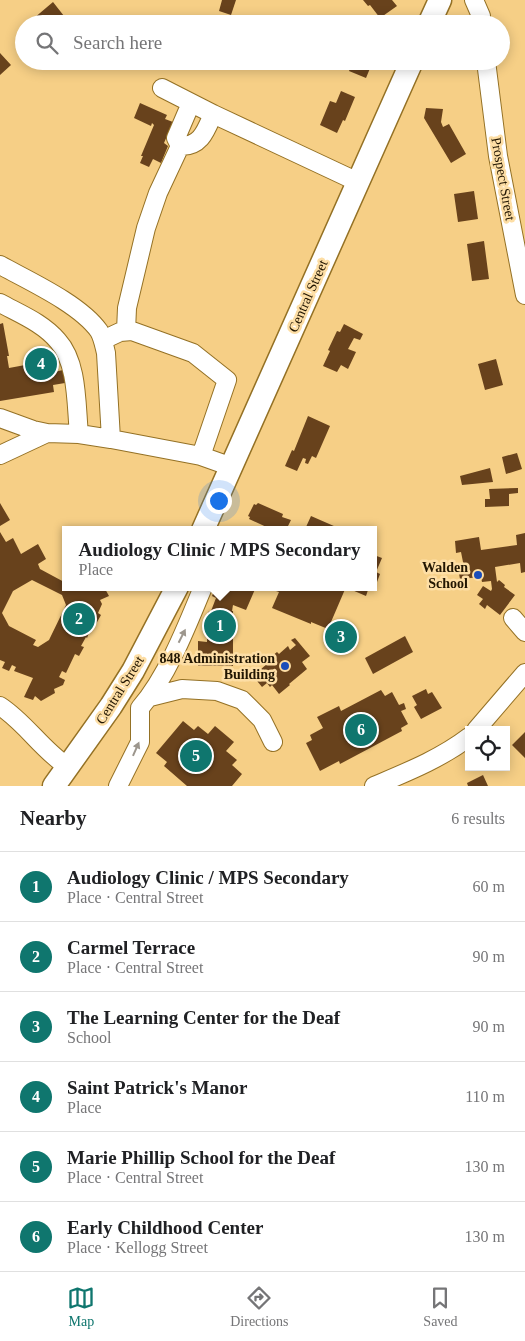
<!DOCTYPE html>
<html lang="en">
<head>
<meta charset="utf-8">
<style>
  body { margin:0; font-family:"Times New Roman",serif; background:#f6f6f6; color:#202124 }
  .controls { position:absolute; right:15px; bottom:15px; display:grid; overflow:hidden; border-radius:0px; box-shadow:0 2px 12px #0003 }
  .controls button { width:45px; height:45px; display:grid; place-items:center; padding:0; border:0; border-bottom:1px solid #e0e0e0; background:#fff; color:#202124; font:25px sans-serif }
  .you { position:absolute; left:218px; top:500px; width:18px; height:18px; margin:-12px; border:4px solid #fff; border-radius:50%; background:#1a73e8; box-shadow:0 0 0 8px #1a73e833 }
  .badge { display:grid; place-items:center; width:32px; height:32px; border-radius:50%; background:#0f766e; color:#fff; font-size:16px; font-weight:700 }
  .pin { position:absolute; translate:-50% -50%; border:2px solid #fff; box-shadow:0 1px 5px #0006 }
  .popup { position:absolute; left:62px; top:526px; width:315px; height:65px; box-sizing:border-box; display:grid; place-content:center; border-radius:0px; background:#fff; filter:drop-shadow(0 1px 4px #0005); font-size:16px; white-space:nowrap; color:#757577 }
  .popup b { font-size:19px; color:#202124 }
  .popup::after { content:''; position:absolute; left:50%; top:100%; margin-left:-10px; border:10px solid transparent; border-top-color:#fff }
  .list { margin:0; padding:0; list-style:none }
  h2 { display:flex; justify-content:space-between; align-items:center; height:65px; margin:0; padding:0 20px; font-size:21px }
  h2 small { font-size:16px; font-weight:400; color:#757577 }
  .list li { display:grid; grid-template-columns:32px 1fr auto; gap:15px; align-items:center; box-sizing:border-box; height:70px; padding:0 20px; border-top:1px solid #e0e0e0 }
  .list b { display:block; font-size:19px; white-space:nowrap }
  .list p { margin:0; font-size:16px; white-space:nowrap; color:#757577 }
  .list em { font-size:16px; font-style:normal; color:#757577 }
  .icon { flex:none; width:28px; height:28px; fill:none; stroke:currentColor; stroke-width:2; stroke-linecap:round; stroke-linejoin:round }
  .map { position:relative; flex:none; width:525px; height:786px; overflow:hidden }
  .search { position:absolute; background:#fff; box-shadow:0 2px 12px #0003; left:15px; right:15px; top:15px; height:55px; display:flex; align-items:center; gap:12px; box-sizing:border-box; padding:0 18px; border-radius:28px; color:#757577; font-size:19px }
  .sheet { height:485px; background:#fff }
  nav { display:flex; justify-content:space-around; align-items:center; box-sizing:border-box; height:70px; border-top:1px solid #e0e0e0; background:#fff; font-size:14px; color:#757577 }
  nav a { display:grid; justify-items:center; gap:2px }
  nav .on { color:#0f766e }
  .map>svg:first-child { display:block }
</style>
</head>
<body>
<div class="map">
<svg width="525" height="786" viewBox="0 0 525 786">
  <rect width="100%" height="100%" fill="#f6cf86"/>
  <!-- building -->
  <path fill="#68421c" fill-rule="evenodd" d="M 222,0 L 236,0 L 231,15 L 219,11 Z
    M 363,0 L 392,0 L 397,6 L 380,18 L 370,5 L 368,6 Z
    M 53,2 L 64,16 L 55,24 L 27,24 Z
    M 0,53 L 11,65 L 0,75 Z
    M 353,61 L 373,61 L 366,78 L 349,71 Z
    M 341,91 L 355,97 L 345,121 L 343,120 L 337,133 L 320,125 L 330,101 L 336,103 Z
    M 140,103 L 167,115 L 165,119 L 173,122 L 164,143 L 168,146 L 161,163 L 153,159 L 149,167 L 140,163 L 143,156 L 141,156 L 154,125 L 152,123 L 151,126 L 134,118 Z
    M 426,108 L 443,109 L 441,122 L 443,127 L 449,124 L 466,154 L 451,163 L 424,118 Z
    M 474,191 L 478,219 L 458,222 L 454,194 Z
    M 484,241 L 489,279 L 472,281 L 467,244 Z
    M 3,323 L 9,356 L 7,356 L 9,368 L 52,360 L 54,372 L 63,370 L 65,383 L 53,385 L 54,392 L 0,401 L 0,324 Z
    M 344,324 L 363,334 L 360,340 L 354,338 L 348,349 L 356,352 L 348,369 L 341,365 L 337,372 L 323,366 L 330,351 L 328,350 L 337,331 L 340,332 Z
    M 496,359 L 503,385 L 485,390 L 478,364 Z
    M 308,416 L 330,426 L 316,458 L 312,456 L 308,464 L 305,463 L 306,459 L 303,458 L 297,471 L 285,466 L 292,450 L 294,451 Z
    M 517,453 L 522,469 L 506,474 L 502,457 Z
    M 490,468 L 493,482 L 462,485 L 460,476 Z
    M 518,488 L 518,493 L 509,494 L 509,506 L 485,507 L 485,499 L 490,499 L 489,489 Z
    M 0,503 L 10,520 L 0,526 Z
    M 258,503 L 283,514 L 282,517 L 291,520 L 286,530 L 273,530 L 249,519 L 250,517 L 248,516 L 254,504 L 256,505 Z
    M 311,516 L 343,530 L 302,530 L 304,526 L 306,527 Z
    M 0,532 L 6,542 L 13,538 L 21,554 L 38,544 L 46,559 L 38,564 L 40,569 L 66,583 L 66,587 L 104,587 L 109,596 L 100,600 L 102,604 L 98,613 L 101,615 L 96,624 L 93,622 L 87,638 L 86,637 L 81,646 L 84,647 L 79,656 L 75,654 L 66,673 L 62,671 L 59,677 L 65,680 L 63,685 L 54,689 L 55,693 L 41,701 L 35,696 L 33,700 L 24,697 L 33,678 L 14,671 L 16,667 L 12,665 L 9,671 L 2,668 L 5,662 L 0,660 ZM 32,580 L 62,595 L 66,605 L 49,640 L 38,647 L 33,645 L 36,640 L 9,626 L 2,613 L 13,591 Z
    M 525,533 L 525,572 L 521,573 L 520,563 L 495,567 L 497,582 L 499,580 L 505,585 L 504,587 L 515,595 L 500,615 L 487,605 L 485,609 L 479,604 L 483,599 L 477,595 L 483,586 L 491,591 L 492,589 L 491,581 L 482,582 L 481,577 L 460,579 L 458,568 L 464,567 L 461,552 L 456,553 L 455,541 L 479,537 L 481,550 L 517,545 L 516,535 Z
    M 374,555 L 382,558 L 376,572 L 380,574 L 374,590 Z
    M 216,587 L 256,587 L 246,610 L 233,605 L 232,611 L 233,611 L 233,666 L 198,666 L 198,641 L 207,642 L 208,612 L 211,611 L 216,598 L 212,596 Z
    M 277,587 L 346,587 L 328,629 L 311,622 L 311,624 L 272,608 L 279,592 L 276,591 Z
    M 353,587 L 369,587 L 366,596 L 352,590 Z
    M 405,636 L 413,652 L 373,674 L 365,658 Z
    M 295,638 L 310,656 L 302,662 L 307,669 L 289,684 L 290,685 L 279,694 L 272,685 L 270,687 L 267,683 L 262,687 L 253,676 L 268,663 L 266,661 L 277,652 L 279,654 L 288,646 L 290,650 L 296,645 L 291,640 Z
    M 426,689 L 428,694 L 432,692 L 442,708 L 421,719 L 414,707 L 417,705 L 412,696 Z
    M 381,690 L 385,696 L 392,692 L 399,705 L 404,703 L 406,709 L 401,711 L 408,724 L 401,728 L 402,731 L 340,764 L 339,761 L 320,771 L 306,743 L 312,740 L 310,735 L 323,728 L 317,717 L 339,706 L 341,711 Z
    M 183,721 L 194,730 L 198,726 L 208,734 L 215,726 L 234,742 L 226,751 L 237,760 L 232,765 L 242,774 L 232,786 L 187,786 L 164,766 L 167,762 L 156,753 Z
    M 525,732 L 525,758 L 512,745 Z
    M 483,775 L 488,786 L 468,786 L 467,783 Z"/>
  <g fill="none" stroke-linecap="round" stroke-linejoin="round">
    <defs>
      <path id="minor" d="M 474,0 L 481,16 L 481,24
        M 486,61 L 498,156 L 525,295
        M 162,88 L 213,114 L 358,182
        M 191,103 L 176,138 L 180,146 C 201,147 206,130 213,114
        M 0,265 C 29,281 80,304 99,331 C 103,338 104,345 106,353 L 111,439
        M 0,303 C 20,314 43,323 58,341 C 78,363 76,405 79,434
        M 126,331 L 127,308 L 146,228 L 158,193 L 180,146
        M 103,340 L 120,332 L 132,331 L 193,353 L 227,380 L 201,456
        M 0,418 L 33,430 L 47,433 L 79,434 L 111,439 L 201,456 L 232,467
        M 0,455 L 47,433
        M 513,618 L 525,632
        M 150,697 L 182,689 L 217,691 L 242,700 L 262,720 L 273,742
        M 0,706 C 26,723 42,750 68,767
        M 476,730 L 525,673
        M 118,786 L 140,742 L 140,708 C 167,677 187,626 203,587
        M 374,786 C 407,772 440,759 469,737"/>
      <path id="major" d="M 429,24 L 440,0
        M 203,530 L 412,61
        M 54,786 L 111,706 L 133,671 L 177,587"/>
    </defs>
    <!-- minor casing -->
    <use href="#minor" stroke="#947125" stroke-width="20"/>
    <!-- major casing -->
    <use href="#major" stroke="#947125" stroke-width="25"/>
    <!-- minor -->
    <use href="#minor" stroke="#fff" stroke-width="18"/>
    <!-- major -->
    <use href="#major" stroke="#fff" stroke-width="22"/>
  </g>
  <!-- one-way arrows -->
  <defs><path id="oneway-solid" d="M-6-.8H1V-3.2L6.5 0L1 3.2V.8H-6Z" transform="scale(1.25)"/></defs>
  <g fill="#9c968d">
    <use href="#oneway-solid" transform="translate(182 636) rotate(-63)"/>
    <use href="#oneway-solid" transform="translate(136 749) rotate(-66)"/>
  </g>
  <!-- markers -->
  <g fill="#1a4dba" stroke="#fddea5" stroke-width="2">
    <circle cx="478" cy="575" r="5"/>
    <circle cx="285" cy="666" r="5"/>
  </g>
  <g text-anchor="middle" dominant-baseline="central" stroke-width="5" stroke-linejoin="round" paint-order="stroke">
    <!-- street labels -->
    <g font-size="14" fill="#221602" stroke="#fddea5">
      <text transform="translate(503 179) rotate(80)">Prospect Street</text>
      <text transform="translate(308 296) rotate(-66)">Central Street</text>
      <text transform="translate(120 690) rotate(-58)">Central Street</text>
    </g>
    <!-- poi labels -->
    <g font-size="14" font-weight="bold" fill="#221602" stroke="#fddea5" text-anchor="end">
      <text x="468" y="567">Walden<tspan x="468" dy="16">School</tspan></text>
      <text x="275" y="658">848 Administration<tspan x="275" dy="16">Building</tspan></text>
    </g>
  </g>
</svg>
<div class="controls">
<button><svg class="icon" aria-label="locate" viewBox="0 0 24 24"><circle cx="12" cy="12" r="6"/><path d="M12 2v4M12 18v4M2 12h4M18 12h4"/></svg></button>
</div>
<div class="you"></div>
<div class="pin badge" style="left:220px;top:626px">1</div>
<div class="popup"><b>Audiology Clinic / MPS Secondary</b>Place</div>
<div class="pin badge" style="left:79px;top:619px">2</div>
<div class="pin badge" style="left:341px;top:637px">3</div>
<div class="pin badge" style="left:41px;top:364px">4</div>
<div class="pin badge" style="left:196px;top:756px">5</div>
<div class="pin badge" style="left:361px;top:730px">6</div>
<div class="search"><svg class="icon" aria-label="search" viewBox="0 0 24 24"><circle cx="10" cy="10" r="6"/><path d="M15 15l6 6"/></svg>Search here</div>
</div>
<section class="sheet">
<h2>Nearby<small>6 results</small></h2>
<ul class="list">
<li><span class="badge">1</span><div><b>Audiology Clinic / MPS Secondary</b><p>Place · Central Street</p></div><em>60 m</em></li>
<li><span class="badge">2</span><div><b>Carmel Terrace</b><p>Place · Central Street</p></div><em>90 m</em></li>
<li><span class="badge">3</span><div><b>The Learning Center for the Deaf</b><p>School</p></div><em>90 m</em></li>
<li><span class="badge">4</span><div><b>Saint Patrick's Manor</b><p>Place</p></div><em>110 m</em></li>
<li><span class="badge">5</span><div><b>Marie Phillip School for the Deaf</b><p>Place · Central Street</p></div><em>130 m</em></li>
<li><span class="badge">6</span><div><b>Early Childhood Center</b><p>Place · Kellogg Street</p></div><em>130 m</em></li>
</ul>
</section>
<nav>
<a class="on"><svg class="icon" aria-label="map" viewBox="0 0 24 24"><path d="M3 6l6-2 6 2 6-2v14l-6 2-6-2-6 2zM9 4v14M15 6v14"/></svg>Map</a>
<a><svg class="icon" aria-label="directions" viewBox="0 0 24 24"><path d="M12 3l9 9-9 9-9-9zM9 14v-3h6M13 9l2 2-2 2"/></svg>Directions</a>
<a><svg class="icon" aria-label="saved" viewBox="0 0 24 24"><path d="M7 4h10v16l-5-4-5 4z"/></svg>Saved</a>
</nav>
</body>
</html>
